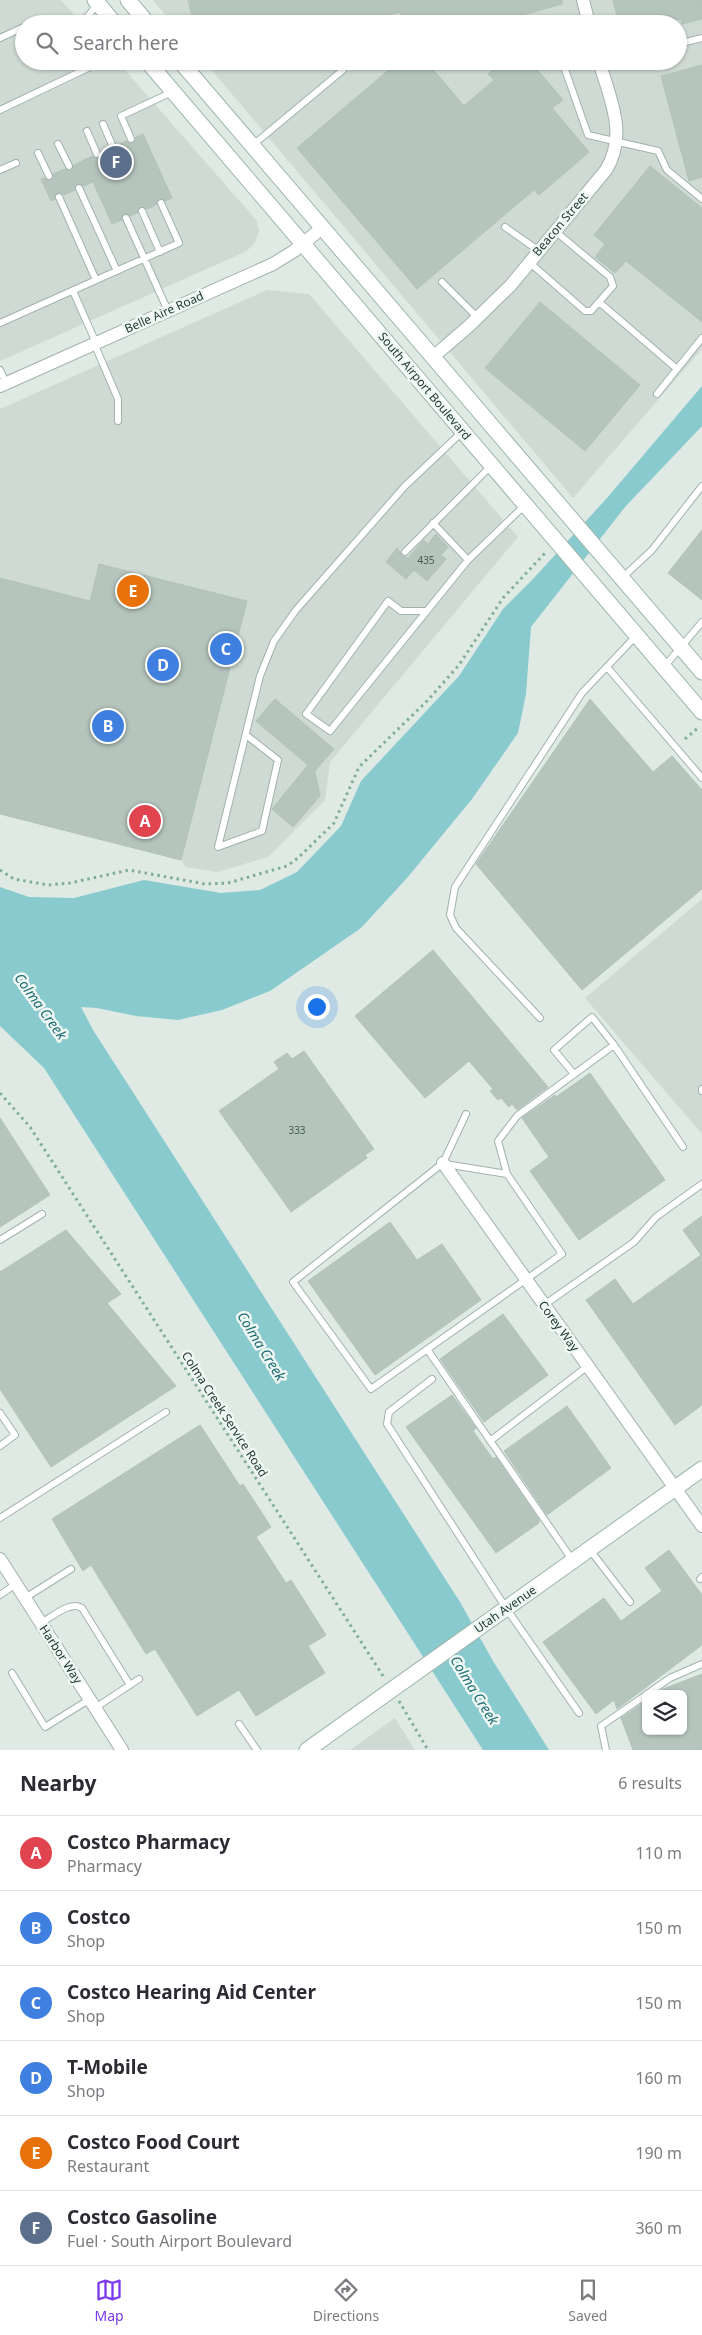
<!DOCTYPE html>
<html lang="en">
<head>
<meta charset="utf-8">
<style>
  body { margin:0; font-family:"Noto Sans",sans-serif; background:#f7f7f7; color:#2b2b33 }
  .controls { position:absolute; right:15px; bottom:15px; display:grid; overflow:hidden; border-radius:8px; box-shadow:0 1px 4px #0004 }
  .controls button { width:45px; height:45px; display:grid; place-items:center; padding:0; border:0; border-bottom:1px solid #e1e1e2; background:#fff; color:#2b2b33; font:25px sans-serif }
  .you { position:absolute; left:316px; top:1006px; width:18px; height:18px; margin:-12px; border:4px solid #fff; border-radius:50%; background:#1a73e8; box-shadow:0 0 0 8px #1a73e833 }
  .badge { display:grid; place-items:center; width:32px; height:32px; border-radius:50%; background:#7c3aed; color:#fff; font-size:16px; font-weight:700 }
  .pin { position:absolute; translate:-50% -50%; border:2px solid #fff; box-shadow:0 1px 5px #0006 }
  .list { margin:0; padding:0; list-style:none }
  h2 { display:flex; justify-content:space-between; align-items:center; height:65px; margin:0; padding:0 20px; font-size:21px }
  h2 small { font-size:16px; font-weight:400; color:#7c7c81 }
  .list li { display:grid; grid-template-columns:32px 1fr auto; gap:15px; align-items:center; box-sizing:border-box; height:75px; padding:0 20px; border-top:1px solid #e1e1e2 }
  .list b { display:block; font-size:19px; white-space:nowrap }
  .list p { margin:0; font-size:16px; white-space:nowrap; color:#7c7c81 }
  .list em { font-size:16px; font-style:normal; color:#7c7c81 }
  .icon { flex:none; width:28px; height:28px; fill:none; stroke:currentColor; stroke-width:2; stroke-linecap:round; stroke-linejoin:round }
  .map { position:relative; flex:none; width:702px; height:1750px; overflow:hidden }
  .search { position:absolute; background:#fff; box-shadow:0 1px 4px #0004; left:15px; right:15px; top:15px; height:55px; display:flex; align-items:center; gap:12px; box-sizing:border-box; padding:0 18px; border-radius:28px; color:#7c7c81; font-size:19px }
  .sheet { height:515px; background:#fff }
  nav { display:flex; justify-content:space-around; align-items:center; box-sizing:border-box; height:70px; border-top:1px solid #e1e1e2; background:#fff; font-size:14px; color:#7c7c81 }
  nav a { display:grid; justify-items:center; gap:2px }
  nav .on { color:#7c3aed }
  .map>svg:first-child { display:block }
</style>
</head>
<body>
<div class="map">
<svg width="702" height="1750" viewBox="0 0 702 1750">
  <rect width="100%" height="100%" fill="#dfeae4"/>
  <!-- built -->
  <path fill="#cedad3" d="M 0,0 L 61,0 L 82,24 L 24,24 L 24,61 L 117,61 L 257,221 L 259,231 L 255,242 L 247,251 L 0,361 Z
    M 153,0 L 702,0 L 702,349 L 573,498 L 204,61 L 678,61 L 678,24 L 173,24 Z
    M 267,290 L 309,294 L 518,537 L 330,762 L 325,800 L 268,857 L 218,872 L 186,867 L 181,860 L 0,814 L 0,409 Z
    M 702,899 L 702,1134 L 585,998 Z
    M 395,1718 L 415,1750 L 350,1750 Z"/>
  <!-- water -->
  <path fill="#88cace" d="M 702,386 L 702,426 L 625,507 L 531,627 L 526,694 L 518,733 L 472,799 L 407,878 L 361,928 L 270,991 L 222,1010 L 178,1020 L 136,1016 L 97,1008 L 81,1007 L 93,1030 L 460,1602 L 493,1661 L 549,1750 L 483,1750 L 44,1068 L 0,1026 L 0,887 L 29,897 L 74,898 L 144,880 L 221,893 L 260,890 L 297,872 L 341,826 L 361,781 L 459,676 L 503,609 L 533,579 L 607,498 Z"/>
  <!-- building -->
  <path fill="#b5c5bd" stroke="#b2c3bb" d="M 188,0 L 562,0 L 562,4 L 490,24 L 403,24 L 400,12 L 356,24 L 330,24 L 328,19 L 310,24 L 194,24 Z
    M 613,0 L 702,0 L 702,19 L 682,24 L 681,19 L 662,24 L 619,24 Z
    M 399,61 L 426,61 L 464,106 L 494,80 L 488,74 L 503,61 L 530,61 L 563,100 L 552,108 L 589,152 L 539,195 L 534,190 L 417,289 L 297,148 Z
    M 702,65 L 702,177 L 689,181 L 661,76 Z
    M 143,134 L 172,198 L 165,201 L 159,198 L 156,205 L 147,209 L 140,207 L 137,213 L 131,216 L 124,213 L 122,216 L 122,220 L 112,224 L 93,182 L 84,186 L 77,183 L 75,186 L 75,190 L 64,195 L 60,192 L 57,193 L 55,199 L 51,201 L 41,179 L 44,178 L 51,181 L 53,174 L 65,169 L 71,171 L 74,165 L 92,156 L 99,158 L 102,152 L 108,149 L 115,151 L 118,145 L 126,141 L 133,143 L 136,137 Z
    M 650,166 L 702,208 L 702,322 L 626,261 L 615,273 L 595,257 L 605,244 L 594,235 Z
    M 540,302 L 640,385 L 585,451 L 485,368 Z
    M 702,530 L 702,600 L 668,573 Z
    M 436,534 L 448,547 L 441,555 L 446,559 L 427,581 L 414,570 L 406,579 L 386,562 L 397,548 L 402,556 L 408,558 L 424,540 L 428,544 Z
    M 99,564 L 247,601 L 181,860 L 0,814 L 0,578 L 90,601 Z
    M 275,699 L 334,749 L 315,771 L 320,796 L 293,827 L 272,809 L 308,765 L 256,721 Z
    M 590,699 L 653,772 L 672,756 L 702,790 L 702,889 L 582,990 L 476,864 Z
    M 433,950 L 548,1087 L 517,1110 L 512,1104 L 509,1107 L 501,1098 L 498,1100 L 490,1091 L 493,1089 L 469,1061 L 425,1098 L 355,1016 Z
    M 304,1051 L 374,1149 L 365,1155 L 367,1158 L 291,1212 L 219,1111 L 279,1069 L 274,1062 L 287,1053 L 292,1059 Z
    M 590,1073 L 665,1180 L 579,1240 L 530,1171 L 549,1157 L 522,1118 L 555,1095 L 556,1097 Z
    M 0,1118 L 50,1195 L 0,1227 Z
    M 702,1216 L 702,1405 L 675,1425 L 586,1300 L 615,1279 L 633,1304 L 701,1255 L 683,1230 Z
    M 390,1222 L 417,1260 L 442,1244 L 481,1300 L 375,1375 L 308,1281 Z
    M 66,1230 L 121,1294 L 107,1303 L 176,1386 L 51,1467 L 0,1389 L 0,1272 Z
    M 503,1314 L 548,1375 L 484,1422 L 440,1359 Z
    M 452,1395 L 476,1428 L 473,1431 L 493,1459 L 496,1457 L 539,1520 L 539,1523 L 496,1553 L 406,1427 Z
    M 567,1406 L 611,1468 L 547,1515 L 504,1451 Z
    M 200,1425 L 240,1486 L 243,1484 L 271,1527 L 256,1537 L 286,1583 L 291,1580 L 326,1635 L 308,1646 L 325,1673 L 256,1716 L 239,1690 L 197,1716 L 155,1649 L 146,1654 L 91,1565 L 83,1571 L 52,1519 Z
    M 669,1550 L 702,1595 L 702,1645 L 617,1709 L 614,1700 L 596,1714 L 543,1642 L 604,1598 L 621,1621 L 662,1591 L 645,1568 Z
    M 702,1674 L 702,1750 L 633,1750 L 621,1718 L 646,1701 L 646,1731 L 683,1731 L 683,1694 L 656,1694 L 663,1689 Z"/>
  <g fill="none" stroke-linecap="round" stroke-linejoin="round">
    <defs>
      <path id="lane" d="M 32,24 L 34,24
        M 78,24 L 89,15 L 97,4
        M 0,38 L 24,27
        M 678,44 L 702,38
        M 562,61 L 588,135 L 658,151 L 667,170 L 702,199
        M 600,64 L 612,61
        M 0,110 L 88,68 L 80,61
        M 103,124 L 113,147
        M 87,131 L 97,154
        M 131,139 L 121,116 L 172,92
        M 58,144 L 69,166
        M 253,145 L 343,70
        M 38,153 L 49,176
        M 0,170 L 16,163
        M 79,188 L 117,271
        M 59,197 L 96,280
        M 142,211 L 160,252
        M 126,218 L 168,311
        M 505,227 L 539,251
        M 529,262 L 585,311 L 591,311 L 613,286 L 610,277 L 555,231
        M 442,282 L 478,318
        M 73,291 L 96,343
        M 599,302 L 677,369
        M 0,323 L 179,243 L 161,203
        M 94,343 L 118,399 L 118,421
        M 0,370 L 6,383
        M 657,394 L 702,338
        M 405,552 L 492,465
        M 468,560 L 525,505
        M 622,578 L 652,550 L 702,486
        M 426,611 L 401,611 L 388,601 L 306,714 L 330,731 L 468,560 L 433,523
        M 607,667 L 702,778
        M 664,667 L 702,622
        M 246,735 L 278,760 L 262,831 L 218,847 L 260,676 L 274,641 L 296,610 L 405,486 L 462,432
        M 540,1018 L 456,928 L 450,915 L 455,887 L 582,693 L 636,636
        M 614,1045 L 683,1147
        M 702,1089 L 702,1091
        M 466,1114 L 443,1163 L 293,1282 L 371,1389 L 562,1254 L 507,1174 L 498,1141 L 517,1116 L 614,1045 L 592,1017 L 554,1050 L 574,1074
        M 445,1164 L 507,1174
        M 0,1240 L 42,1214
        M 544,1305 L 634,1242 L 656,1217 L 702,1184
        M 427,1349 L 573,1561
        M 432,1379 L 389,1412 L 387,1424 L 506,1608 L 579,1713
        M 0,1413 L 15,1435 L 0,1446
        M 490,1441 L 588,1366
        M 0,1518 L 166,1412
        M 590,1550 L 630,1602
        M 700,1579 L 702,1577
        M 0,1595 L 16,1584
        M 25,1598 L 71,1569
        M 41,1623 C 52,1617 71,1600 82,1608 L 130,1685
        M 12,1673 L 45,1727 L 90,1699
        M 647,1694 L 670,1678 L 702,1664
        M 95,1708 L 139,1679
        M 239,1724 L 257,1750
        M 606,1750 L 601,1726 L 646,1695"/>
      <path id="street" d="M 583,0 L 589,24
        M 433,357 L 469,326 L 511,285 L 606,170 C 628,134 610,99 599,61
        M 0,386 L 273,264 L 294,251 L 322,228
        M 443,1163 L 702,1526
        M 0,1559 L 122,1750"/>
      <path id="secondary" d="M 95,0 L 115,24
        M 128,0 L 148,24
        M 147,61 L 702,712
        M 180,61 L 702,672
        M 307,1750 L 702,1469"/>
    </defs>
    <!-- lane casing -->
    <use href="#lane" stroke="#a2b2ab" stroke-width="8"/>
    <!-- street casing -->
    <use href="#street" stroke="#a2b2ab" stroke-width="14"/>
    <!-- secondary casing -->
    <use href="#secondary" stroke="#9fb6ab" stroke-width="17"/>
    <!-- path -->
    <path stroke="#80ad9b" stroke-width="3" stroke-dasharray="2.5 4" stroke-linecap="butt" d="M 685,739 L 699,727
      M 0,870 L 14,879 L 48,885 L 70,883 L 129,870 L 205,884 L 228,883 L 287,866 L 298,858 L 334,823 L 359,767 L 428,700 L 459,665 L 503,598 L 546,552
      M 0,1093 L 30,1127 L 385,1679
      M 399,1701 L 428,1750"/>
    <!-- lane -->
    <use href="#lane" stroke="#fff" stroke-width="6"/>
    <!-- street -->
    <use href="#street" stroke="#fff" stroke-width="12"/>
    <!-- secondary -->
    <use href="#secondary" stroke="#fff" stroke-width="15"/>
  </g>
  <g text-anchor="middle" dominant-baseline="central" stroke-width="5" stroke-linejoin="round" paint-order="stroke">
    <!-- number labels -->
    <g font-size="10" fill="#465d54">
      <text x="426" y="560">435</text>
      <text x="297" y="1130">333</text>
    </g>
    <!-- street labels -->
    <g font-size="12" fill="#213a31" stroke="#eff7f3">
      <text transform="translate(560 224) rotate(-50)">Beacon Street</text>
      <text transform="translate(164 312) rotate(-24)">Belle Aire Road</text>
      <text transform="translate(425 386) rotate(50)">South Airport Boulevard</text>
      <text transform="translate(559 1326) rotate(54)">Corey Way</text>
      <text transform="translate(225 1414) rotate(57)">Colma Creek Service Road</text>
      <text transform="translate(505 1609) rotate(-35)">Utah Avenue</text>
      <text transform="translate(61 1654) rotate(57)">Harbor Way</text>
    </g>
    <!-- water labels -->
    <g font-size="14" font-style="italic" fill="#1d6d74" stroke="#eff7f3">
      <text transform="translate(41 1006) rotate(54)">Colma Creek</text>
      <text transform="translate(262 1346) rotate(58)">Colma Creek</text>
      <text transform="translate(475 1690) rotate(58)">Colma Creek</text>
    </g>
  </g>
</svg>
<div class="controls">
<button><svg class="icon" aria-label="layers" viewBox="0 0 24 24"><path d="M12 4l9 5-9 5-9-5zM3 14l9 5 9-5"/></svg></button>
</div>
<div class="you"></div>
<div class="pin badge" style="left:145px;top:821px;background:#e0444e">A</div>
<div class="pin badge" style="left:108px;top:726px;background:#3f7fe0">B</div>
<div class="pin badge" style="left:226px;top:649px;background:#3f7fe0">C</div>
<div class="pin badge" style="left:163px;top:665px;background:#3f7fe0">D</div>
<div class="pin badge" style="left:133px;top:591px;background:#e8710a">E</div>
<div class="pin badge" style="left:116px;top:162px;background:#5c6f8a">F</div>
<div class="search"><svg class="icon" aria-label="search" viewBox="0 0 24 24"><circle cx="10" cy="10" r="6"/><path d="M15 15l6 6"/></svg>Search here</div>
</div>
<section class="sheet">
<h2>Nearby<small>6 results</small></h2>
<ul class="list">
<li><span class="badge" style="background:#e0444e">A</span><div><b>Costco Pharmacy</b><p>Pharmacy</p></div><em>110 m</em></li>
<li><span class="badge" style="background:#3f7fe0">B</span><div><b>Costco</b><p>Shop</p></div><em>150 m</em></li>
<li><span class="badge" style="background:#3f7fe0">C</span><div><b>Costco Hearing Aid Center</b><p>Shop</p></div><em>150 m</em></li>
<li><span class="badge" style="background:#3f7fe0">D</span><div><b>T-Mobile</b><p>Shop</p></div><em>160 m</em></li>
<li><span class="badge" style="background:#e8710a">E</span><div><b>Costco Food Court</b><p>Restaurant</p></div><em>190 m</em></li>
<li><span class="badge" style="background:#5c6f8a">F</span><div><b>Costco Gasoline</b><p>Fuel · South Airport Boulevard</p></div><em>360 m</em></li>
</ul>
</section>
<nav>
<a class="on"><svg class="icon" aria-label="map" viewBox="0 0 24 24"><path d="M3 6l6-2 6 2 6-2v14l-6 2-6-2-6 2zM9 4v14M15 6v14"/></svg>Map</a>
<a><svg class="icon" aria-label="directions" viewBox="0 0 24 24"><path d="M12 3l9 9-9 9-9-9zM9 14v-3h6M13 9l2 2-2 2"/></svg>Directions</a>
<a><svg class="icon" aria-label="saved" viewBox="0 0 24 24"><path d="M7 4h10v16l-5-4-5 4z"/></svg>Saved</a>
</nav>
</body>
</html>
